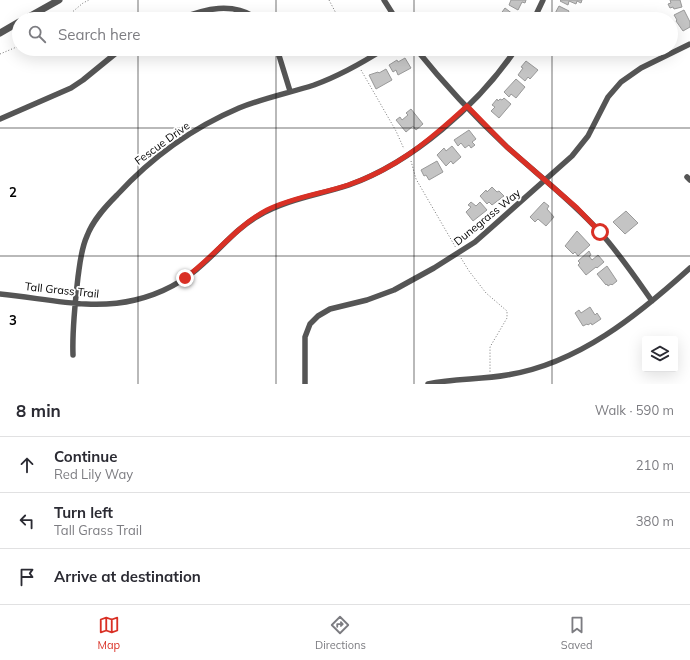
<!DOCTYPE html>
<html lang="en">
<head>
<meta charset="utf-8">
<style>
  body { margin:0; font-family:Mulish,sans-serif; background:#f2f2f3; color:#2b2b33 }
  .controls { position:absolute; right:12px; bottom:12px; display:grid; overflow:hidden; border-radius:4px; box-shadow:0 4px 16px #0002 }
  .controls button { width:36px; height:36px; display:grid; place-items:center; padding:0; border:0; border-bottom:1px solid #e1e1e2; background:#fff; color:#2b2b33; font:20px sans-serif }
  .stop { position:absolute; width:12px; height:12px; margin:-9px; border:3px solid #d93025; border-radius:50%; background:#fff }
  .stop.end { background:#d93025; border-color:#fff; box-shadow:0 1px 4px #0008 }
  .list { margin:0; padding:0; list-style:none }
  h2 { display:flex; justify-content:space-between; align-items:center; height:52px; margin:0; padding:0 16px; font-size:17px }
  h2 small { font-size:13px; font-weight:400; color:#7c7c81 }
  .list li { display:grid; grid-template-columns:26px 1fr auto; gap:12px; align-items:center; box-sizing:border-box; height:56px; padding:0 16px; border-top:1px solid #e1e1e2 }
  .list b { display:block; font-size:15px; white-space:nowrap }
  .list p { margin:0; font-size:13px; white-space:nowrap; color:#7c7c81 }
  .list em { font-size:13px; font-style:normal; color:#7c7c81 }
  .icon { flex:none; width:22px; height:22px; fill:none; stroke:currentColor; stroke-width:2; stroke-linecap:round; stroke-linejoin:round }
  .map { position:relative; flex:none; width:690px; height:384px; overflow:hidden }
  .search { position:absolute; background:#fff; box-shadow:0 4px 16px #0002; left:12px; right:12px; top:12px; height:44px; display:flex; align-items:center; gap:10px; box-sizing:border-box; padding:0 14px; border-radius:22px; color:#7c7c81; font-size:15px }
  .sheet { height:220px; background:#fff }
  nav { display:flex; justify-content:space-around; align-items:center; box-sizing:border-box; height:56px; border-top:1px solid #e1e1e2; background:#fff; font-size:11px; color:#7c7c81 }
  nav a { display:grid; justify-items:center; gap:2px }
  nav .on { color:#d93025 }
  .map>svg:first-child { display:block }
</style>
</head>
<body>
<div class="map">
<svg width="690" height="384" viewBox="0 0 690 384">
  <rect width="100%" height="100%" fill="#fff"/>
  <!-- building -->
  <path fill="#c4c4c4" stroke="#999" d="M 511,0 L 526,0 L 525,3 L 522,2 L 518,10 L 509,5 Z
    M 561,0 L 582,0 L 581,3 L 577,1 L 576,4 L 569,1 L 568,5 L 560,1 Z
    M 670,0 L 680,0 L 682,7 L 674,9 L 673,7 L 670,8 L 668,4 L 671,3 Z
    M 559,6 L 569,11 L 565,19 L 552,19 Z
    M 505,8 L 518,18 L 517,19 L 497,19 Z
    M 684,10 L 690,22 L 690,27 L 683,31 L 676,21 L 677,20 L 674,15 Z
    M 405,58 L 411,68 L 398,75 L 396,70 L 393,72 L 389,65 L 397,60 L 398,62 Z
    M 526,61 L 538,70 L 530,79 L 528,77 L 525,81 L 518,75 L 523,68 L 521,67 Z
    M 386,69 L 392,80 L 376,89 L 369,75 L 378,72 L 379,73 Z
    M 516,79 L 525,87 L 516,98 L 511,94 L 509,97 L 504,92 Z
    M 504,98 L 511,104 L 499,118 L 491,111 L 495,107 L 492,105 L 497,99 L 498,101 L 500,99 L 502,100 Z
    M 411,109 L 423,124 L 416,130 L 413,126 L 406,132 L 396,120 L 400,117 L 402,120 L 408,115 L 406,113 Z
    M 469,130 L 476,139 L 472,142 L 475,145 L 471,148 L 469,145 L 465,148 L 461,143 L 458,146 L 454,140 Z
    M 452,146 L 461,157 L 453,164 L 451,161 L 446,166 L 437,155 L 444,148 L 446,151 Z
    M 437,161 L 443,172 L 429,180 L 426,175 L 424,176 L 421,170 Z
    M 492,187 L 497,192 L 499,191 L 504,196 L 492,205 L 489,202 L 487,204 L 480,196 L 486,190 L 487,192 Z
    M 471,202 L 476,206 L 480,202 L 487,210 L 473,221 L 466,212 L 471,207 L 468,205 Z
    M 544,202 L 549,206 L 547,209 L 554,217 L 546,226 L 538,219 L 535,222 L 530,217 Z
    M 626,211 L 638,223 L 625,234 L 613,222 Z
    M 577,231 L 590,245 L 578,256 L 575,252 L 573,254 L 565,246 Z
    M 589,251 L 591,255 L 589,256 L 592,260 L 598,255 L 604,262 L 597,268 L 596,267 L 586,275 L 578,265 L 580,263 L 578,261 Z
    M 607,266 L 617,281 L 612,285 L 611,284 L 608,286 L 607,284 L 606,285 L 597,274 Z
    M 590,307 L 595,315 L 597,313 L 601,319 L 592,325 L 591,323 L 588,325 L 587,324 L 583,326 L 575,313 L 579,310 L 581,313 Z"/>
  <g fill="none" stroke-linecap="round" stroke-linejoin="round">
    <!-- path -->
    <path stroke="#777" stroke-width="1" stroke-dasharray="1 2" stroke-linecap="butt" d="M 329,0 L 339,19
      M 64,19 L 83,3 L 89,0
      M 355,49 L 359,57
      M 0,54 L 19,46
      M 361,70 L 396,131 L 404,149
      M 411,161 L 416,179 L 456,248
      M 461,258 L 469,271 L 486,293 L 507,311 L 507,318 L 490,347 L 490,372"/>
    <!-- minor -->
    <path stroke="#555" stroke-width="5.5" d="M 384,0 L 396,19
      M 179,19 C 205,9 232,1 258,19
      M 534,19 L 543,0
      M 277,49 L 290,91
      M 416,49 C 444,84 475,117 507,147 C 538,175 571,200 599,231 C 619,253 635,277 652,301
      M 0,119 L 71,88 L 83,80 L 121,49
      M 687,177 L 690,180
      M 0,294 C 45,298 90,311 135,300 C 160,294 185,281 204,263 C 222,247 237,228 258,216 C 287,199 319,195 349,185 C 413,162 478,105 516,49
      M 73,355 C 72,329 75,303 78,277 C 80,263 81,249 87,236 C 93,220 105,207 117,195 C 151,158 192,128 239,108 C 264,98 289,93 314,85 C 339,76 362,63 384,49
      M 305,384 L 305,337 L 310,324 L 318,316 L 330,309 L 367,300 L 394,290 L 434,268 L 475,242 L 572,156 L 588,136 L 608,97 L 621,82 L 641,68 L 690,44
      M 428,384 C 454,378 480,380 507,375 C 578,364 638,315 690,268"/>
    <!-- tertiary -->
    <path stroke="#555" stroke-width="7" d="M 25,19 L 59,0
      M 0,33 L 19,22"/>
  </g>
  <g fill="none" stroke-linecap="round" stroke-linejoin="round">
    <!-- route -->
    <path stroke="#d93025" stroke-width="5" d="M 185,278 C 214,257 235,227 267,210 C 293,197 321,194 348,185 C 396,169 430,140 467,106 L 507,147 L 577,208 L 600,232"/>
  </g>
  <!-- grid -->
  <path fill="none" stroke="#000" stroke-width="1" stroke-opacity="0.55" d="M 138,0 L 138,19M 276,0 L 276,19M 414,0 L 414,19M 552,0 L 552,19M 138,49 L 138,384M 276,49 L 276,384M 414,49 L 414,384M 552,49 L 552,384M 0,128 L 690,128M 0,256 L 690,256"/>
  <g text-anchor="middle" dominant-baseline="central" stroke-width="3.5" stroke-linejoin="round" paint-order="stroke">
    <!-- street labels -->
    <g font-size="11" fill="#000" stroke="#fff">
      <text transform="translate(162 143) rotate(-36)">Fescue Drive</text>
      <text transform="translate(487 217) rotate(-39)">Dunegrass Way</text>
      <text transform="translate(62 290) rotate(6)">Tall Grass Trail</text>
    </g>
  </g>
  <g font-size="13" text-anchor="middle" font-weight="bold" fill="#000" stroke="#fff" stroke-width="3.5" stroke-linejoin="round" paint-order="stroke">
    <text x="13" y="197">2</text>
    <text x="13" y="325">3</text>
  </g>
</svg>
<div class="controls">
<button><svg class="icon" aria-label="layers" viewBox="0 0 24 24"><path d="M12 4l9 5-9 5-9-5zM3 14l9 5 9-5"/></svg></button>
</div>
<div class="stop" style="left:600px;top:232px"></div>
<div class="stop end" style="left:185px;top:278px"></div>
<div class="search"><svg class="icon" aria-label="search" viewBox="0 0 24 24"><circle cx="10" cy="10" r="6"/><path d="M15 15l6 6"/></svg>Search here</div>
</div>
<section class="sheet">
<h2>8 min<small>Walk · 590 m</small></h2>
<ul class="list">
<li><svg class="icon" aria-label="ahead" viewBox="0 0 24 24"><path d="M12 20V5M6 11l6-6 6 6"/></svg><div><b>Continue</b><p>Red Lily Way</p></div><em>210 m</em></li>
<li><svg class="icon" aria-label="left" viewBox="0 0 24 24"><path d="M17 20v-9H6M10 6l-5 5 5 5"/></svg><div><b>Turn left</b><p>Tall Grass Trail</p></div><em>380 m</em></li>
<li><svg class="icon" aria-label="arrive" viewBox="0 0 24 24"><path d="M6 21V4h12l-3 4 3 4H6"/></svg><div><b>Arrive at destination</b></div></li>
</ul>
</section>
<nav>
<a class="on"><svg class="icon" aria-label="map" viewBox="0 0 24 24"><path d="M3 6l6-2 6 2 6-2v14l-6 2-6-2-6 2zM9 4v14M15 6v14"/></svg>Map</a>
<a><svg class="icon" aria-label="directions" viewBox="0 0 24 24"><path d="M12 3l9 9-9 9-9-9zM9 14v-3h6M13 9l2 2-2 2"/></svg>Directions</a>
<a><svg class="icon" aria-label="saved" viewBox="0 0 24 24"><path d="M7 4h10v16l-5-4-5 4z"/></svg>Saved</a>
</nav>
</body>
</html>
